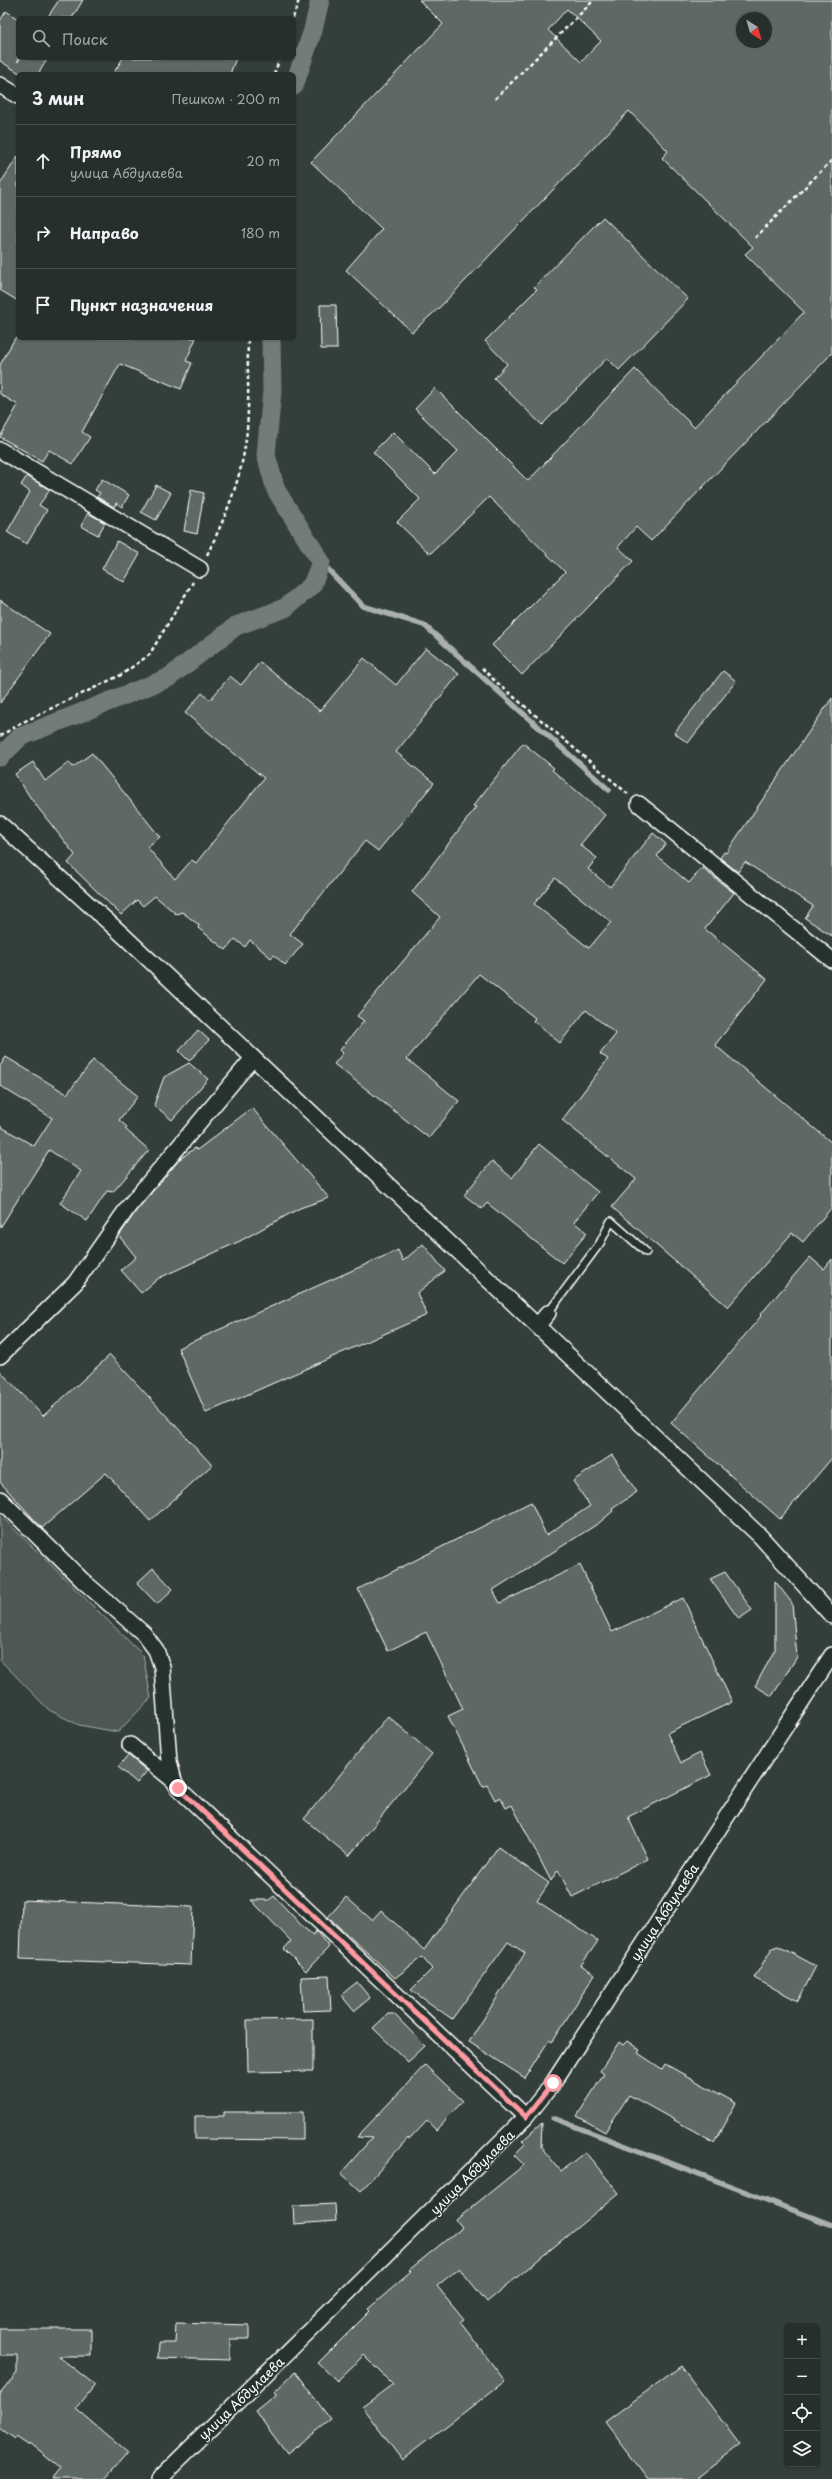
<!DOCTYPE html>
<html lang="ru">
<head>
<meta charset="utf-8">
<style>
  body { margin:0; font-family:"Playpen Sans",sans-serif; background:#2e3734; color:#f1f3f6 }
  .controls { position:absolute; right:12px; bottom:12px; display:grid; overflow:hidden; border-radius:6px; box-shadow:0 1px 3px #0004 }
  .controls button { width:36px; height:36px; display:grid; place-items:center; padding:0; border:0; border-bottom:1px solid #424a48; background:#262f2c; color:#f1f3f6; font:20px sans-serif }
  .compass { position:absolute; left:736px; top:12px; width:36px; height:36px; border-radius:50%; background:#262f2c; box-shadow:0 1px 3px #0004; rotate:143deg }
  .stop { position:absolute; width:12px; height:12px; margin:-9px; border:3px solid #ff9aa2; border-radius:50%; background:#fff }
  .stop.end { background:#ff9aa2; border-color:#fff; box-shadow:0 1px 4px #0008 }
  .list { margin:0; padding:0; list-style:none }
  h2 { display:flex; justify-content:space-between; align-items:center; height:52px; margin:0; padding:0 16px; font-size:17px }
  h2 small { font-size:13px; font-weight:400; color:#a4a9a9 }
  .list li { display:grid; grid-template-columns:26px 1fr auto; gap:12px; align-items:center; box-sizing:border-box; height:72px; padding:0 16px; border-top:1px solid #424a48 }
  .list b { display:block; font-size:15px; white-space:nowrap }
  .list p { margin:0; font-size:13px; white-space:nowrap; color:#a4a9a9 }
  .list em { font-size:13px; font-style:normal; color:#a4a9a9 }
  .icon { flex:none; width:22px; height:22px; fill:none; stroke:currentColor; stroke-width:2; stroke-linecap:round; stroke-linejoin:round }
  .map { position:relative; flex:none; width:832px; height:2479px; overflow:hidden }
  .search { position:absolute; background:#262f2c; box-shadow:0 1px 3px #0004; left:16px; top:16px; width:280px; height:44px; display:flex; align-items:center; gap:10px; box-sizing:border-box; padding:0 14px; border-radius:6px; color:#a4a9a9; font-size:15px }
  .panel { position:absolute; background:#262f2c; box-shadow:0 1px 3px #0004; left:16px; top:72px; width:280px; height:268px; border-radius:6px }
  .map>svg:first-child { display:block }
</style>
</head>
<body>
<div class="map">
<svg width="832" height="2479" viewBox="0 0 832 2479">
  <rect width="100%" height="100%" fill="#333f3a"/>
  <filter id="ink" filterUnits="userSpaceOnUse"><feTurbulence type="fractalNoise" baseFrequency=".025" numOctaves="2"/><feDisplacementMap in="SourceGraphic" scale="8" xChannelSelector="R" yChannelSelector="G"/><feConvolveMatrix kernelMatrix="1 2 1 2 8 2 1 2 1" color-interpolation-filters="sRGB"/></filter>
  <g filter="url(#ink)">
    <!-- green -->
    <path fill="#4d5853" stroke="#a6aca9" d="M 0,1515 L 143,1655 L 151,1698 L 118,1732 L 79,1725 L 49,1710 L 0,1660 Z"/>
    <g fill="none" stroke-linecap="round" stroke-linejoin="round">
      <!-- stream -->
      <path stroke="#abb0ae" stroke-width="5.5" d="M 321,562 L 363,606 L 424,625 L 609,790
        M 553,2118 L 832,2225"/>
      <!-- canal -->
      <path stroke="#737b78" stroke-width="19" d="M 294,86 L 313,30 L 320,0
        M 0,757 L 20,737 L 168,678 L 236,626 L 285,608 L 312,585 L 321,562 L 276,490 L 266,455 L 272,391 L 271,338"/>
    </g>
    <!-- building -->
    <path fill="#5f6964" stroke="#fff" fill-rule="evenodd" d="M 59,0 L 83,0 L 72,18 L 47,18 Z
      M 419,0 L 832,0 L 832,353 L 651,541 L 636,527 L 618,547 L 633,561 L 522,675 L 492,645 L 565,572 L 489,497 L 430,554 L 397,522 L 420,499 L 373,452 L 393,432 L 435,474 L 458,451 L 415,409 L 435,388 L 528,481 L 635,369 L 694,427 L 804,312 L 745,254 L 753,247 L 662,158 L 668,151 L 629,111 L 440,307 L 412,332 L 346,270 L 382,229 L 311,162 L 443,24 ZM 567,9 L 601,41 L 581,62 L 548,30 ZM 742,18 L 766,18 L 766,42 L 742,42 Z
      M 6,11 L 18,19 L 18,62 L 20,58 L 48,58 L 38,74 L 21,74 L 0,61 L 0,21 Z
      M 123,58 L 236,58 L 230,74 L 113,74 Z
      M 18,156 L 18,301 L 0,290 L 0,184 Z
      M 603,217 L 688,299 L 619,370 L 607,358 L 542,425 L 494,378 L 507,364 L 485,341 L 537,289 L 534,287 Z
      M 320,305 L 336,305 L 337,349 L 321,349 Z
      M 15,338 L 196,338 L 186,361 L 192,363 L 181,389 L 120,364 L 82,432 L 90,437 L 73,464 L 49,450 L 42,461 L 0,437 L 18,405 L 0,394 L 0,365 Z
      M 27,476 L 50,490 L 39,505 L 47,510 L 27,544 L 7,532 L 30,492 L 21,485 Z
      M 102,479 L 129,495 L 122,507 L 116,503 L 114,507 L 97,497 L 100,493 L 95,490 Z
      M 156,485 L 171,493 L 156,520 L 141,512 Z
      M 191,490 L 204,493 L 197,534 L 184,531 Z
      M 88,513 L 105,523 L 98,535 L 81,526 Z
      M 117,541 L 140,554 L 124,582 L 102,569 Z
      M 0,600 L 50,634 L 0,703 Z
      M 426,648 L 459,674 L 396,752 L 434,783 L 378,851 L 365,841 L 290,934 L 303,944 L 285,965 L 274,955 L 271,958 L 250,940 L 245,947 L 235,939 L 226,950 L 198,928 L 199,925 L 182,912 L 176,914 L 155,896 L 143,906 L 137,900 L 121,915 L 68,863 L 75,855 L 32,800 L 15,774 L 33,762 L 45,781 L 69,762 L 73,767 L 92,753 L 160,837 L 147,847 L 175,879 L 192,860 L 196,863 L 264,778 L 185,713 L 202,693 L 210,700 L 230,676 L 241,685 L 260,662 L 320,711 L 364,658 L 396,685 Z
      M 723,671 L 736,681 L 688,743 L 674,733 Z
      M 832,698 L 832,936 L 805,918 L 813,906 L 745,862 L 738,872 L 720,858 L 724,852 L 726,853 Z
      M 523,743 L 554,768 L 552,770 L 605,815 L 580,845 L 597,858 L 588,869 L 610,887 L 653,833 L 666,844 L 657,856 L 689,883 L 702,868 L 734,893 L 705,929 L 767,979 L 715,1045 L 832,1143 L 832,1207 L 803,1242 L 792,1233 L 728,1307 L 612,1207 L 636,1179 L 562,1120 L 608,1059 L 600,1054 L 616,1034 L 586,1010 L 560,1043 L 533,1021 L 535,1018 L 479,974 L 407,1059 L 459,1101 L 429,1138 L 334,1064 L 343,1053 L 340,1050 L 364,1021 L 357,1016 L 440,917 L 412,892 L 476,807 L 473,806 ZM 555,878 L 611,922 L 589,948 L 534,904 Z
      M 198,1030 L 209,1040 L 189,1061 L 179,1051 Z
      M 6,1057 L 67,1094 L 93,1060 L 138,1096 L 119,1120 L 127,1127 L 125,1129 L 149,1150 L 113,1192 L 107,1191 L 87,1221 L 60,1203 L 81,1171 L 49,1150 L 0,1228 L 0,1126 L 34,1146 L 52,1118 L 0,1086 L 0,1066 Z
      M 189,1063 L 208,1079 L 172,1120 L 154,1105 L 164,1077 Z
      M 252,1108 L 329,1198 L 300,1208 L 240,1241 L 159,1278 L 141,1293 L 121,1270 L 136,1257 L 119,1236 L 136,1211 L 180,1159 L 195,1148 L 197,1150 Z
      M 539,1144 L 598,1192 L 574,1222 L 587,1233 L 562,1263 L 487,1203 L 482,1209 L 464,1195 L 492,1161 L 512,1178 Z
      M 423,1244 L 445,1271 L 417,1293 L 427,1315 L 206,1413 L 178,1348 L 398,1250 L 403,1261 Z
      M 810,1257 L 824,1269 L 832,1259 L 832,1458 L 780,1519 L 671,1423 L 761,1316 L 760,1315 Z
      M 110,1355 L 212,1465 L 150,1521 L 106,1473 L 42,1528 L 0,1482 L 0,1371 L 43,1416 Z
      M 612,1455 L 637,1492 L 612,1509 L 613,1511 L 599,1523 L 493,1590 L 500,1603 L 580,1565 L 612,1632 L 683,1598 L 732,1702 L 667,1733 L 681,1763 L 700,1753 L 711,1775 L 628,1817 L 648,1859 L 572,1897 L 558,1870 L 551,1881 L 512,1805 L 506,1808 L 500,1797 L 495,1800 L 487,1785 L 483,1787 L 448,1716 L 463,1709 L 426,1632 L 388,1651 L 358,1589 L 531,1502 L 546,1535 L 590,1506 L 573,1481 Z
      M 153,1568 L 173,1589 L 157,1604 L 137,1583 Z
      M 725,1572 L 752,1610 L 739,1619 L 710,1579 Z
      M 775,1581 L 792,1603 L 797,1657 L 772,1696 L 755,1686 L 775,1650 Z
      M 388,1716 L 432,1754 L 349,1856 L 304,1819 Z
      M 128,1755 L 147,1771 L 137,1783 L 118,1767 Z
      M 498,1847 L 549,1883 L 537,1901 L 598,1941 L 581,1965 L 595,1974 L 552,2042 L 549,2040 L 525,2078 L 469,2042 L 525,1953 L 508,1942 L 452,2019 L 411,1990 L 432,1969 L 422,1957 L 395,1978 L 328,1917 L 346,1897 L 372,1920 L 381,1910 L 424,1950 Z
      M 274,1896 L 304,1928 L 313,1935 L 316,1931 L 329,1947 L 306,1971 L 284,1949 L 291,1941 L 251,1900 L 269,1900 Z
      M 22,1900 L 193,1907 L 191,1965 L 20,1959 Z
      M 778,1946 L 816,1966 L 798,2001 L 754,1978 L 772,1948 Z
      M 329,1976 L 331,2010 L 303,2011 L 301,1977 Z
      M 357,1982 L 370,1998 L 354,2011 L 341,1995 Z
      M 388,2014 L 394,2014 L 425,2046 L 408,2062 L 373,2028 Z
      M 313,2019 L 313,2071 L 248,2072 L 247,2020 Z
      M 627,2041 L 640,2050 L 638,2053 L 662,2069 L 665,2064 L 736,2103 L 714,2142 L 629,2095 L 605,2132 L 577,2116 L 604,2074 L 600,2071 L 619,2042 L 623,2045 Z
      M 425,2065 L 463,2101 L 436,2130 L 427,2121 L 409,2140 L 408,2138 L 361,2191 L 341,2173 L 372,2138 L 357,2137 Z
      M 224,2112 L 303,2112 L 303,2140 L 195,2139 L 195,2116 L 224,2116 Z
      M 542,2123 L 541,2147 L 561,2171 L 585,2152 L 619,2193 L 487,2302 L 459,2268 L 437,2286 L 464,2319 L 460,2322 L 505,2381 L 402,2460 L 362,2407 L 393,2384 L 364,2355 L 337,2381 L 318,2363 L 370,2311 L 368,2309 L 411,2272 L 409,2270 L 462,2227 L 456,2220 L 524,2165 L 514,2155 L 525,2144 L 522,2141 Z
      M 335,2204 L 336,2221 L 294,2224 L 293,2206 Z
      M 176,2323 L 249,2325 L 249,2339 L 230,2339 L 230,2360 L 157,2358 L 158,2343 L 175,2343 Z
      M 0,2329 L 91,2329 L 91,2356 L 58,2356 L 95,2385 L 76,2409 L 128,2453 L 105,2479 L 51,2479 L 60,2468 L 29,2443 L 28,2445 L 16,2437 L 15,2439 L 0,2428 L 0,2394 L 17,2373 L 17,2355 L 0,2355 Z
      M 681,2366 L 740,2445 L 695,2479 L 648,2479 L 605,2422 Z
      M 295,2372 L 331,2420 L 287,2454 L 256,2412 L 277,2395 L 274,2392 Z"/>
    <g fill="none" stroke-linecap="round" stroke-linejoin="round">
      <defs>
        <path id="service" d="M 548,1313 L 600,1243 L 611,1221 L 646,1252"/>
        <path id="minor" d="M 0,85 L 18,96
          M 0,450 L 200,569
          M 639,804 L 832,960
          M 0,824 L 125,937 L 760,1536 L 832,1616
          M 538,1325 L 548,1313
          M 0,1356 L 75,1283 L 129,1206 L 253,1058
          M 0,1499 L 82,1580 L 144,1634 L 156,1650 L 162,1667 L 169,1761 L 174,1781 L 178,1788 L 526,2117
          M 130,1745 L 174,1781
          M 159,2479 L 526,2117 L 553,2083 L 832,1655"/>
      </defs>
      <!-- service casing -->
      <use href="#service" stroke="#fff" stroke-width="10"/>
      <!-- minor casing -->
      <use href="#minor" stroke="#fff" stroke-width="18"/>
      <!-- path -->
      <path stroke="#fff" stroke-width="2.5" stroke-dasharray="4 3" stroke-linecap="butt" d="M 293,18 L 299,0
        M 274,74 L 280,58
        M 495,99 L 594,0
        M 755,238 L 832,160
        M 207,555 C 225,518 241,480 246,439 C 250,406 247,371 248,338
        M 482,668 L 494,680 L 628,794
        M 0,736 L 21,723 L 121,675 L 149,655 L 193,582"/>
      <!-- service -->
      <use href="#service" stroke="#26332d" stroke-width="7"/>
      <!-- minor -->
      <use href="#minor" stroke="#26332d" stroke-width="15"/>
    </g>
  </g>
  <g fill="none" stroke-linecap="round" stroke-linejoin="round" filter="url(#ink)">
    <!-- route -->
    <path stroke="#ff9aa2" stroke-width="5" d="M 178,1788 L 526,2117 L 553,2083"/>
  </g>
  <g text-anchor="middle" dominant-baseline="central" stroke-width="3" stroke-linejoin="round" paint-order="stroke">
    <!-- street labels -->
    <g font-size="13" fill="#fff" stroke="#26332d">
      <text transform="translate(664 1912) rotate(-57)">улица Абдулаева</text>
      <text transform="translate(472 2172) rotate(-45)">улица Абдулаева</text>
      <text transform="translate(241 2398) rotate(-44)">улица Абдулаева</text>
    </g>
  </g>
</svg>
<div class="controls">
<button>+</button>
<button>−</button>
<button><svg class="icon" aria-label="locate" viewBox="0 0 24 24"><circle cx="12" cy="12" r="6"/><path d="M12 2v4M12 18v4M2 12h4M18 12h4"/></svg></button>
<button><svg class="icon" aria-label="layers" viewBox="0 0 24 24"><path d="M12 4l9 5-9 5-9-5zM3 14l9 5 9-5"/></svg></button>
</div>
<svg class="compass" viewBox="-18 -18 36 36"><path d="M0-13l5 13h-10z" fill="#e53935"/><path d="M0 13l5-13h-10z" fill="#a4a9a9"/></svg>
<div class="stop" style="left:553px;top:2083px"></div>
<div class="stop end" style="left:178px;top:1788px"></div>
<div class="search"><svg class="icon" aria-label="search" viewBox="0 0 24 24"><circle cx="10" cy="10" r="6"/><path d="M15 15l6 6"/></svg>Поиск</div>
<section class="panel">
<h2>3 мин<small>Пешком · 200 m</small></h2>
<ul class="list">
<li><svg class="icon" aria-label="ahead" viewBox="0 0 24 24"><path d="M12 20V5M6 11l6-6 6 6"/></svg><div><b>Прямо</b><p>улица Абдулаева</p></div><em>20 m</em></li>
<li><svg class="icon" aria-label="right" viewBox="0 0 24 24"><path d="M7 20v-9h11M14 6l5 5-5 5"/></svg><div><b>Направо</b></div><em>180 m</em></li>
<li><svg class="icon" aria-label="arrive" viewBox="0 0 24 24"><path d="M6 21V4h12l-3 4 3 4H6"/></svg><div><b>Пункт назначения</b></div></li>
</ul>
</section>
</div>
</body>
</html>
